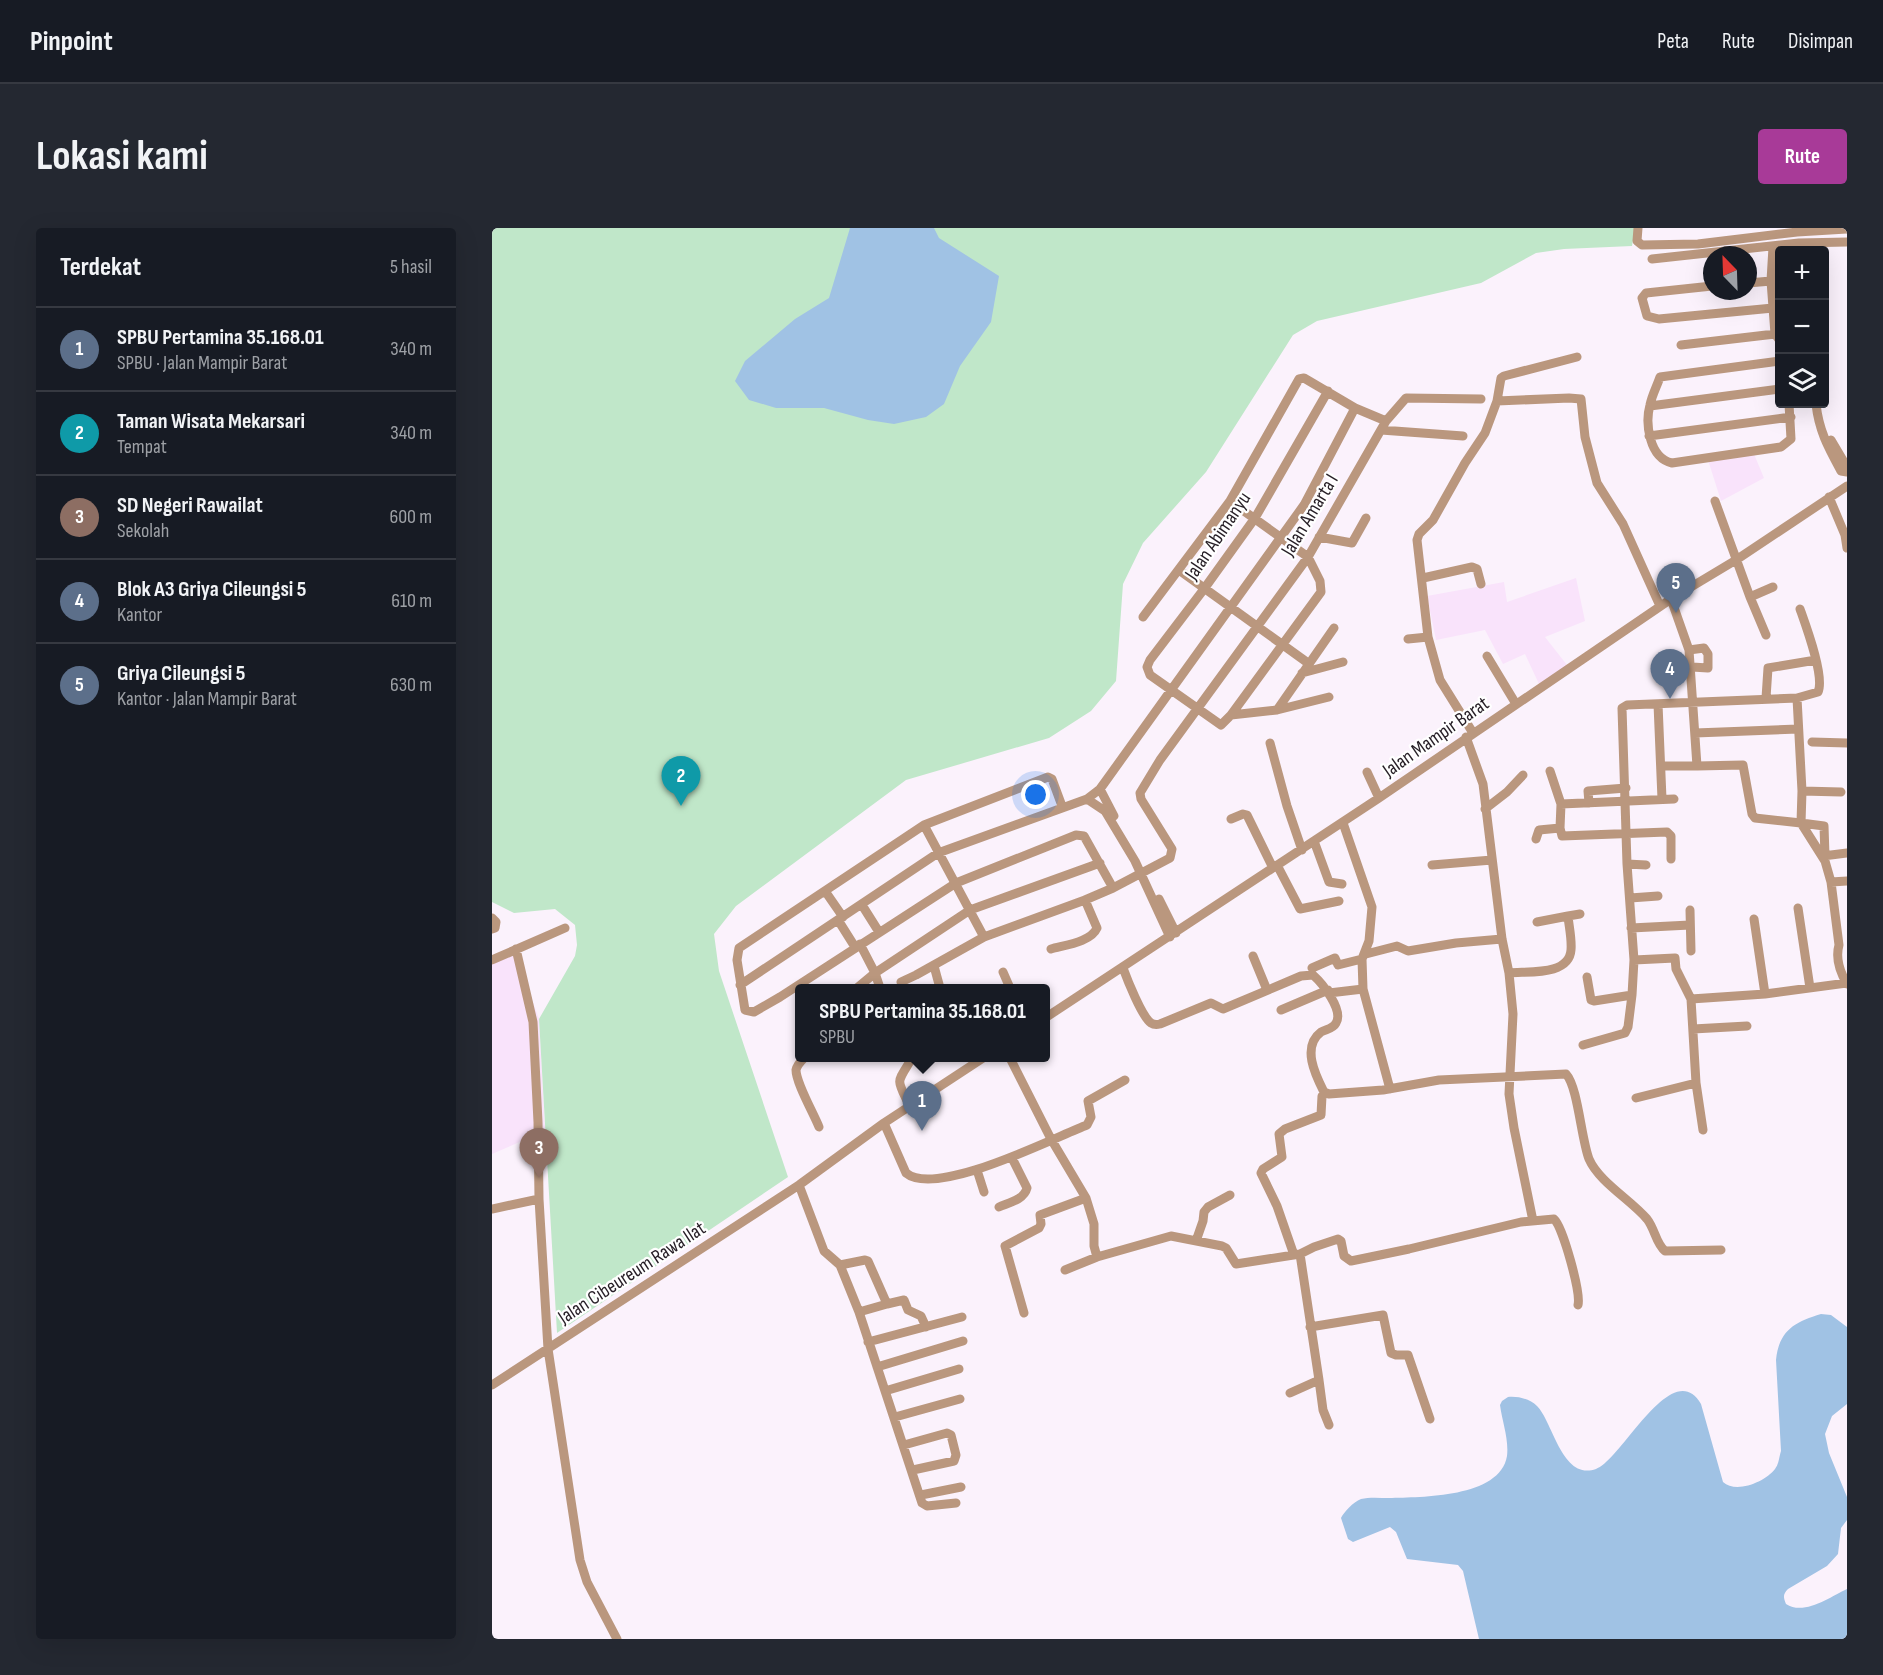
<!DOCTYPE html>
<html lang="id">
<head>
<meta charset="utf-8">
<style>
  body { margin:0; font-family:"Sofia Sans Condensed",sans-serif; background:#242831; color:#f1f3f6 }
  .controls { position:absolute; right:18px; top:18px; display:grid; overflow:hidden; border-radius:6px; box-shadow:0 6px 24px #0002 }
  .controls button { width:54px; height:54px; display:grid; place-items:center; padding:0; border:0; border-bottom:2px solid #363941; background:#171b24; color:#f1f3f6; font:30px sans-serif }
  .compass { position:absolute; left:1211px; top:18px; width:54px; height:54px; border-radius:50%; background:#171b24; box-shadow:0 6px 24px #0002; rotate:337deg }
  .you { position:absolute; left:544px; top:567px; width:21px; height:21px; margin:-15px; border:4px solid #fff; border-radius:50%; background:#1a73e8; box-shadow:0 0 0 9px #1a73e833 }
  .badge { display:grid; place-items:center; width:39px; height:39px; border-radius:50%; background:#a83a98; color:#fff; font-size:20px; font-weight:700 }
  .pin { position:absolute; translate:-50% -50px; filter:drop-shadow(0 2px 3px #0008) }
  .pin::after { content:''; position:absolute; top:32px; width:21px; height:18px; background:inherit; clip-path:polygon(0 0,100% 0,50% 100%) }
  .popup { position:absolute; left:303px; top:756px; width:255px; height:78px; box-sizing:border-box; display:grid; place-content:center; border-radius:6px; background:#171b24; filter:drop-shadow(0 2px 4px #0005); font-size:20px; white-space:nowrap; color:#9ea1a6 }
  .popup b { font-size:22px; color:#f1f3f6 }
  .popup::after { content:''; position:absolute; left:50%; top:100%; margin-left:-12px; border:12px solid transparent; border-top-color:#171b24 }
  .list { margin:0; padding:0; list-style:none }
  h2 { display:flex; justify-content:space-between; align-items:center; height:78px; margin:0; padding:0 24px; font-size:26px }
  h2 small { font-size:20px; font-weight:400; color:#9ea1a6 }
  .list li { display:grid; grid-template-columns:39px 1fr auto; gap:18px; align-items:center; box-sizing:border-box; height:84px; padding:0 24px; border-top:2px solid #363941 }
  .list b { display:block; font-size:22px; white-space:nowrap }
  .list p { margin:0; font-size:20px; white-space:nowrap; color:#9ea1a6 }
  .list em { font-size:20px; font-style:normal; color:#9ea1a6 }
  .icon { flex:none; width:33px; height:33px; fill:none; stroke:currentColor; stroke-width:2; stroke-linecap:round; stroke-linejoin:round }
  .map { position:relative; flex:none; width:1355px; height:1411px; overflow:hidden; border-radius:6px }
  header { display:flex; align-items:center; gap:36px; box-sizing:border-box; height:84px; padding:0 30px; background:#171b24; border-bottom:2px solid #363941 }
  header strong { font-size:28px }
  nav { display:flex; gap:33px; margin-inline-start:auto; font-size:21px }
  .intro { display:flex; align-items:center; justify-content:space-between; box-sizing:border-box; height:144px; padding:0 36px }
  h1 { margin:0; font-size:42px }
  .button { padding:15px 27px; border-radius:6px; background:#a83a98; color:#fff; font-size:21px; font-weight:700 }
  main { display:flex; gap:36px; padding:0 36px }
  aside { flex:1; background:#171b24; border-radius:6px; box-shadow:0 6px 24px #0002 }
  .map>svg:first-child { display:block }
</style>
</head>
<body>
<header>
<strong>Pinpoint</strong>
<nav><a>Peta</a><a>Rute</a><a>Disimpan</a></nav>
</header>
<div class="intro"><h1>Lokasi kami</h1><a class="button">Rute</a></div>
<main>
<aside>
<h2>Terdekat<small>5 hasil</small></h2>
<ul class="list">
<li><span class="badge" style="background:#5c6f8a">1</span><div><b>SPBU Pertamina 35.168.01</b><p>SPBU · Jalan Mampir Barat</p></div><em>340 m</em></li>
<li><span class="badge" style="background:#0f9aa8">2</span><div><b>Taman Wisata Mekarsari</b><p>Tempat</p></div><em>340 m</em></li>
<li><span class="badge" style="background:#8d6e63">3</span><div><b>SD Negeri Rawailat</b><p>Sekolah</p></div><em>600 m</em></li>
<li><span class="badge" style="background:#5c6f8a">4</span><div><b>Blok A3 Griya Cileungsi 5</b><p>Kantor</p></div><em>610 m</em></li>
<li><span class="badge" style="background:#5c6f8a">5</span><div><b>Griya Cileungsi 5</b><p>Kantor · Jalan Mampir Barat</p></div><em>630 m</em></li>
</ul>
</aside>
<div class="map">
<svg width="1355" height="1411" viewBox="0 0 1355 1411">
  <rect width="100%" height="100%" fill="#fbf2fc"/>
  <!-- built -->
  <path fill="#f9e3fb" d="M 1262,226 L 1272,250 L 1229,273 L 1216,232 Z
    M 1084,350 L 1093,393 L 1053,409 L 1075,437 L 1047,456 L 1033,426 L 1011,436 L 993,402 L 944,412 L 935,368 L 1012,354 L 1015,374 Z
    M 21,719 L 47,791 L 53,903 L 0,926 L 0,728 Z"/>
  <!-- green -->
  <path fill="#c0e7c9" d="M 0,0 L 1143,0 L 1140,18 L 1072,21 L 1044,25 L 989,55 L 825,93 L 801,107 L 714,244 L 651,315 L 631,356 L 624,453 L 599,483 L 557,510 L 414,552 L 244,678 L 222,706 L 227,743 L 296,949 L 65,1105 L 47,791 L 83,728 L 85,717 L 83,697 L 63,681 L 22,685 L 0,674 Z"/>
  <!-- water -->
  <path fill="#a0c2e4" d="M 358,0 L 442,0 L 447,10 L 507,48 L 499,94 L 468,138 L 452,176 L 434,189 L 402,196 L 376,192 L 332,180 L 284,180 L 257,172 L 243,153 L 253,133 L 303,91 L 337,70 Z
    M 1329,1086 L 1339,1087 L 1355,1099 L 1355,1176 L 1340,1188 L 1333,1206 L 1337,1225 L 1355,1269 L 1355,1292 L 1349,1300 L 1346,1326 L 1335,1338 L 1296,1361 C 1291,1366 1291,1369 1294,1376 C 1312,1388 1338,1369 1355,1361 L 1355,1411 L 987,1411 L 971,1343 L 966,1337 L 915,1331 L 904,1304 L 898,1299 L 861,1314 L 856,1311 L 849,1290 C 852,1284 861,1274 869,1271 C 877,1269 888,1270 897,1270 C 929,1269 1008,1270 1015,1228 C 1017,1211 1010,1193 1008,1177 L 1010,1173 L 1016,1169 C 1026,1168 1038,1171 1045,1178 C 1061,1194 1070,1253 1104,1241 C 1129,1233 1180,1127 1209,1176 L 1231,1254 C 1244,1266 1273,1254 1283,1241 C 1287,1236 1287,1229 1289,1223 L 1284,1132 C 1287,1103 1302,1094 1329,1086 Z"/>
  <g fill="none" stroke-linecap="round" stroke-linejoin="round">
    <!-- minor -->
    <path stroke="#ba977e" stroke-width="9" d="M 1146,0 L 1145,13 L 1150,17 L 1206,16 L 1305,4 L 1355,1
      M 1281,19 L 1279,53 L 1283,106 L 1288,113
      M 1160,31 L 1307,15 L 1355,14
      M 1256,55 L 1279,53
      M 1220,58 L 1154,65 L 1150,70 L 1155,88 L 1167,91 L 1281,80
      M 1189,117 L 1283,106
      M 1288,133 L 1168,149 C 1165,158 1160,167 1158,177 C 1153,195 1157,230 1180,235 L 1289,219 L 1299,211 L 1297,176
      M 1005,173 L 1077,170 L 1089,171 L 1093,209 L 1105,255 L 1131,296 L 1168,378
      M 1324,176 C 1327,203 1336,219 1349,243 L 1355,244
      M 1158,178 L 1288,161
      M 889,202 L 971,208
      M 1157,208 L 1299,189
      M 1339,212 L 1355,239
      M 1337,269 L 1353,307 L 1355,320
      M 738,273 L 816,329 L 828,353 L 829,364 L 739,487 L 729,497 L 658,447 L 655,439 L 658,432 L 712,361 L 763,290 L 836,163
      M 1223,273 L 1258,369 L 1281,359
      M 827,309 L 860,315 L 874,290
      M 687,342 L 816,435
      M 931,350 L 980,339 L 985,341 L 989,356
      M 1258,369 L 1274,407
      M 1179,371 L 1197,422 L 1205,538 L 1251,537 L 1260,586 L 1263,590 L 1309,595 L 1333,633 L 1339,654 L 1347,717 C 1343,731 1348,744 1355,756
      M 1308,381 C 1314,398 1333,449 1326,464 L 1305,470 L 1310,563 L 1309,595 L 1332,598 L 1333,628
      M 651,389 L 738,273 L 807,151 L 812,150 L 863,180 L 894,193
      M 916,411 L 936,409
      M 1197,422 L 1212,420 L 1216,426 L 1216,440 L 1200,439
      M 995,428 L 1024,476
      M 810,445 L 851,434
      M 1274,470 L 1276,440 L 1324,432
      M 1166,476 L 1170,571
      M 785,482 L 842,400
      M 739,487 L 785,482 L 837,469
      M 981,505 L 948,452 L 936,409 L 925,312 L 927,306 L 941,292 L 973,235 L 993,205 L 1005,173 L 1009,150 L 1012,148 L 1085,129
      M 1203,505 L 1306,501
      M 974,509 L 991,556 L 1010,711 L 1017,745 L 1021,786 L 1017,866 L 1022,900 L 1041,993
      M 1320,514 L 1355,515
      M 778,515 L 795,578 L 810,622
      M 1170,538 L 1205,538
      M 1058,543 L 1069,576 L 1068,600 L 1070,608 L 1175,604 L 1179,608 L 1179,631
      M 875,544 L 887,570
      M 608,561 L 622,588
      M 1310,563 L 1349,564
      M 595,571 L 613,583 L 643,633 L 678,709
      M 1097,575 L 1096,563 L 1134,560
      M 1069,576 L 1182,571
      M 570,578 L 560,551 L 556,549 L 432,597 L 247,720 L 245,732 L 253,782 L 262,784 L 288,769 L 464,655 L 584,607 L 592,608 L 621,660
      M 993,581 L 1015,564 L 1031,547
      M 739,591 L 751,586 L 755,587 L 781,640
      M 851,595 L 880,679 L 877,713 L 870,731 L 871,761 L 898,861
      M 432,597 L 492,709
      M 1044,611 L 1047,602 L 1068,600
      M 822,613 L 837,654 L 850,656
      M 1331,628 L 1355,625
      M 1135,636 L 1154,637
      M 785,637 L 808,681 L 847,673
      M 940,637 L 1000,632
      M 1339,654 L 1355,653
      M 333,663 L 351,689
      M 1138,670 L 1166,668
      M 667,671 L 684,705
      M 370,677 L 387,704
      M 1306,680 L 1318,760
      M 1198,682 L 1199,723
      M 1076,688 L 1088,686
      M 0,690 L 4,694 L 3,700 L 0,701
      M 1262,691 L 1273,766
      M 346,692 L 363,719
      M 1139,700 L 1198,697
      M 368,716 L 383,745 L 388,760
      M 24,721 L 41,794 L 46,894 L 47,971 L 56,1121 L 88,1332 L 95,1354 L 125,1411
      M 559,721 C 573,717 599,714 605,700 L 593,672
      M 874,726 L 905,718 L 916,723 L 964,715 L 1010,711
      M 761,728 L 775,762
      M 0,732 L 73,700
      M 1142,732 L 1183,730 L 1184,741 L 1199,771
      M 442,738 L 448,760
      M 631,740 C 635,751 650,789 659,795 C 662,797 664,797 668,796 L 719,775 L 731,781 L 809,748 L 821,747 C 830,755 852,782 844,795 C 841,801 834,801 829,804 C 809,819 824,848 832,864 L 837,866 L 891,862 L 947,852 L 1074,846 C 1086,859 1089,910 1097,931 C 1107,954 1139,972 1155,991 C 1163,1001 1164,1016 1173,1023 L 1229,1022
      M 820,740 L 843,730 L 846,737 L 870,731
      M 511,744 L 518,760
      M 1017,745 C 1036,743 1077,748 1079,722 C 1080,711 1077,699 1076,688 L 1045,694
      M 1095,749 L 1099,772 L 1102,773 L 1140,767
      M 409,754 L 424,747 L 492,709 L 593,672 L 621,660 L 678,630 L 680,621 L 649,571 L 648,565 L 668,532 L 816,329 L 894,193 L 914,170 L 989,171
      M 248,757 L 446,625 L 595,571 L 608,561 L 812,277 L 863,180
      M 365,760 L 383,745 L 478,682 L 608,635
      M 837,765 L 871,761
      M 789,782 L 836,762
      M 553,790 L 887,570 L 1179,371 L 1244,332 L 1355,258
      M 1201,801 L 1255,798
      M 1091,817 L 1133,805 L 1136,799 L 1140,767 L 1142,732 L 1135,636 L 1130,480 L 1135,477 L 1305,470
      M 312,830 C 309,833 305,837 304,842 C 304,855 322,886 327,899
      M 518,830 L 559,911 L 594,970 L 548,987 L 549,996 L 547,1000 L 513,1018 L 532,1085
      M 1144,870 L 1204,855
      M 418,879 C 404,849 404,857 420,830
      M 392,895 L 414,945 C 444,970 561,910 595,897 L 599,889 L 596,873 L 633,852
      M 1211,902 L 1204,855 L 1199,771 L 1273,766 L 1355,755
      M 485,942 L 492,964
      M 307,957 L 332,1023 L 348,1037 L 367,1084 L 430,1275 L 435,1278 L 464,1275
      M 594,970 L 602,996 L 602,1018 L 605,1029
      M 507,979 C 516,975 532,972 535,960 L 520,930
      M 0,981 L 47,971
      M 704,1013 L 711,993 L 712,984 L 716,979 L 738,967
      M 802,1027 L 785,978 L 769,945 L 771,941 L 790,929 L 787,906 L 793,901 L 829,887 L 830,868 L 835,865
      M 348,1037 L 373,1032 L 376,1033 L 395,1076 L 412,1072 L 416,1082 L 429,1088 L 434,1099
      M 573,1042 L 605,1029 L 679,1008 L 730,1018 L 734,1020 L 744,1036 L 808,1026 L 822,1019 L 846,1011 L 849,1013 L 852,1028 L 859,1033 L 917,1021 L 1029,994 L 1062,991 C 1071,999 1089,1065 1086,1077
      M 367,1084 L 395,1076
      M 818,1099 L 891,1087 L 899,1125 L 904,1127 L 916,1127 L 917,1130 L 938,1191
      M 376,1114 L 470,1089
      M 385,1139 L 471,1113
      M 827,1152 L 831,1182 L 837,1197
      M 0,1157 L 307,957 L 392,895 L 491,830
      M 393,1163 L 467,1141
      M 798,1165 L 827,1152 L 808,1026
      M 403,1189 L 468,1171
      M 412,1217 L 455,1205 L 459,1207 L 464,1227 L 462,1233 L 421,1242
      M 429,1267 L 469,1259"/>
  </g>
  <g text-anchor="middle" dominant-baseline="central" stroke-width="4.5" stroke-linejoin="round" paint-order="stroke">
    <!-- street labels -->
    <g font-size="20" fill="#261e26" stroke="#fff">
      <text transform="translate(818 287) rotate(-59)">Jalan Amarta I</text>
      <text transform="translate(726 308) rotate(-56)">Jalan Abimanyu</text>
      <text transform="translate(944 509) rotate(-35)">Jalan Mampir Barat</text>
      <text transform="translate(140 1045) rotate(-33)">Jalan Cibeureum Rawa Ilat</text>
    </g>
  </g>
</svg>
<div class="controls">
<button>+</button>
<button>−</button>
<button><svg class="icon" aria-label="layers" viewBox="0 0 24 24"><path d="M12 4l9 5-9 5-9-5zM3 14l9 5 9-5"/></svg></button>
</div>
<svg class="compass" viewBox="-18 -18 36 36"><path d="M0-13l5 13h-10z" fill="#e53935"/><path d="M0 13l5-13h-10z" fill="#9ea1a6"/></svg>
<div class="you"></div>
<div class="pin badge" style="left:430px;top:903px;background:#5c6f8a">1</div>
<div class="popup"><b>SPBU Pertamina 35.168.01</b>SPBU</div>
<div class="pin badge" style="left:189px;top:578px;background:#0f9aa8">2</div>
<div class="pin badge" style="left:47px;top:950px;background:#8d6e63">3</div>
<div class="pin badge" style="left:1178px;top:471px;background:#5c6f8a">4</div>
<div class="pin badge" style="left:1184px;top:385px;background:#5c6f8a">5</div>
</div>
</main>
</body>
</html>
